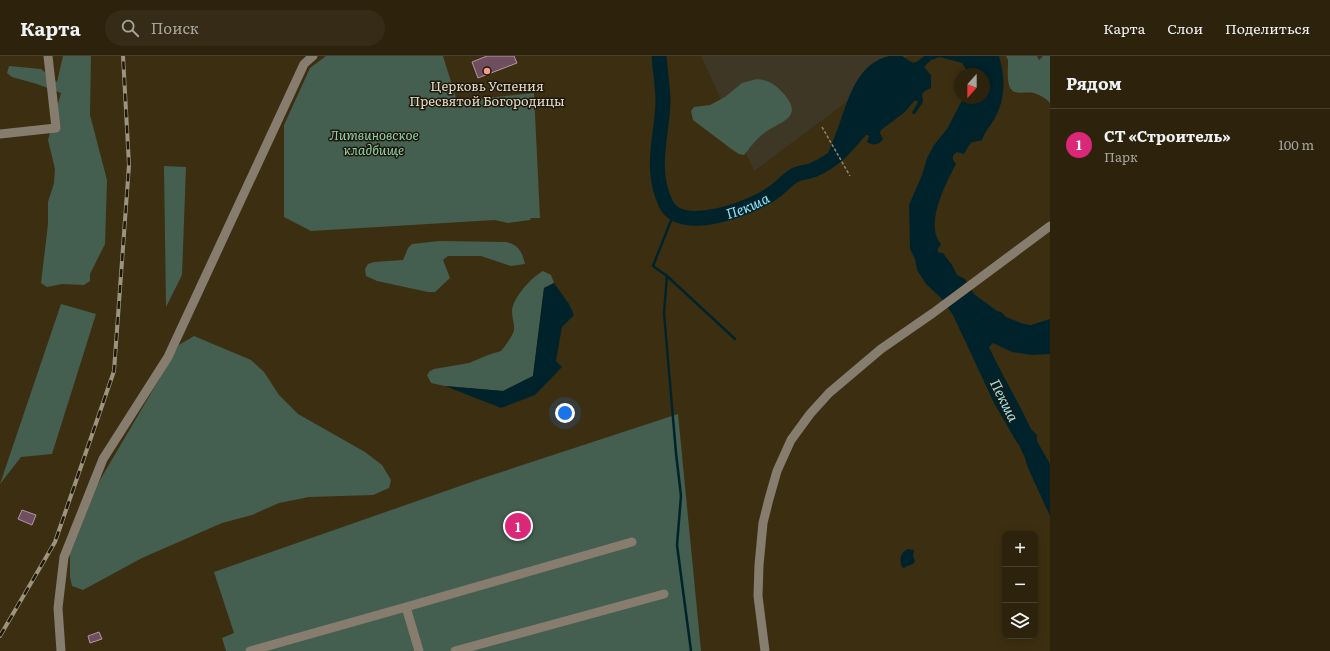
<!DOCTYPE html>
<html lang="ru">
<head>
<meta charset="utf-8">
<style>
  body { margin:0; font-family:Literata,serif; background:#352b16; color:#f1f3f6 }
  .controls { position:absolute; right:12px; bottom:12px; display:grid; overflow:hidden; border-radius:8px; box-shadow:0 2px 10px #0003 }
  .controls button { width:36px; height:36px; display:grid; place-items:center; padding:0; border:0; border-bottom:1px solid #48402e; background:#2d230d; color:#f1f3f6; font:20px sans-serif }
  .compass { position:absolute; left:954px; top:12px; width:36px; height:36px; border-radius:50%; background:#2d230d; box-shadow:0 2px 10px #0003; rotate:201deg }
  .you { position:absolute; left:565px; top:357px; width:14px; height:14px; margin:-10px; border:3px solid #fff; border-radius:50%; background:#1a73e8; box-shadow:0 0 0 6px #1a73e833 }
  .badge { display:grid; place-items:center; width:26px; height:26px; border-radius:50%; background:#db2777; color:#fff; font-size:13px; font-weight:700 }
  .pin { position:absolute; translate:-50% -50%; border:2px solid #fff; box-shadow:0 1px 4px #0006 }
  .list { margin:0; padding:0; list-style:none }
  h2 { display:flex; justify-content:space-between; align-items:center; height:52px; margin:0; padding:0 16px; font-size:17px }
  h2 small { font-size:13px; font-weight:400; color:#a7a49d }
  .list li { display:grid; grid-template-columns:26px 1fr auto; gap:12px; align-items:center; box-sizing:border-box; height:72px; padding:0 16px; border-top:1px solid #48402e }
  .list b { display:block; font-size:15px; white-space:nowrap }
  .list p { margin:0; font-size:13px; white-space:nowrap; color:#a7a49d }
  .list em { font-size:13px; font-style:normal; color:#a7a49d }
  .icon { flex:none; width:22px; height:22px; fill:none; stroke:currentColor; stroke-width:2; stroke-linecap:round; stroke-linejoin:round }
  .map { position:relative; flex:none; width:1050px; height:595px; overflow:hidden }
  header { display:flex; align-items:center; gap:24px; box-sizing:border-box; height:56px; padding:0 20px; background:#2d230d; border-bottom:1px solid #48402e }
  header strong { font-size:19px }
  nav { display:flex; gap:22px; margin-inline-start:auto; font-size:14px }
  .search { width:280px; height:36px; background:#352b16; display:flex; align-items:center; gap:10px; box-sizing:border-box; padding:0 14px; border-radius:22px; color:#a7a49d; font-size:15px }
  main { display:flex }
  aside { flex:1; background:#2d230d }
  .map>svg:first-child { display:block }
</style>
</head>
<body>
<header>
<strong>Карта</strong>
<div class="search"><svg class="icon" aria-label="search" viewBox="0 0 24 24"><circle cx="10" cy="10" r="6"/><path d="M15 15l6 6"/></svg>Поиск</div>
<nav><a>Карта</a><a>Слои</a><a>Поделиться</a></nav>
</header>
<main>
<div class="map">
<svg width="1050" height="595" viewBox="0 0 1050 595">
  <rect width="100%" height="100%" fill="#3c2f11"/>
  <!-- industrial -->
  <path fill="#3f3726" d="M 701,0 L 908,0 L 754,115 Z"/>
  <!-- green -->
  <path fill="#445e50" d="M 63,0 L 91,0 L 90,59 L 107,124 L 105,188 L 90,218 L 90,225 L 84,229 L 62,228 L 47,231 L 41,227 L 48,168 L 48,146 L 54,127 L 55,113 L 48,84 L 61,37 L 37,28 L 12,21 L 7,17 L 9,10 L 41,13 L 57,26 Z
    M 326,0 L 443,0 L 457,45 L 534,37 L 540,162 L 531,162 L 530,164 L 508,167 L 495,164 L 311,175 L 284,161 L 284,69 L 310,12 Z
    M 1006,0 L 1037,0 L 1039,4 L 1043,0 L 1050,0 L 1050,47 C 1046,42 1040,39 1034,37 C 1026,35 1012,41 1009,29 C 1007,22 1008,11 1008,4 Z
    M 757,23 C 769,24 775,28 783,37 C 806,63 779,65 763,78 C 756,83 750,92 744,99 L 739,98 L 730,92 L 693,64 L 691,55 L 694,51 L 710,49 L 725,41 L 742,27 Z
    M 164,110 L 186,111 L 182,219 L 166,251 Z
    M 439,185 L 506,186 C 519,189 522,196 525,208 L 511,210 L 481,200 L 448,200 L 443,204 L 450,222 L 435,236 L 428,236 L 377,225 L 366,220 L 365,213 L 368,208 L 374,206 L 403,204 L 408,192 L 412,188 Z
    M 543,215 L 551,219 L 554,227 L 544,232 L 533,320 L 503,335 L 445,330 L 431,327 L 427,319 L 430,315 L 434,313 L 469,307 L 488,299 L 501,295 C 505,290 510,284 513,277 C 516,271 512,263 512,256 C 512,242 532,221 543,215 Z
    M 61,248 L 96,258 L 52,398 L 21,401 L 0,428 Z
    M 194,280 L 251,304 L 264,316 L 279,339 L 298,358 L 365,396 L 382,409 L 391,424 L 389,432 L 373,439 L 309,441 L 279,447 L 252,459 L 222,467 L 142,502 L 83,534 L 72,530 L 70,521 L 70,492 L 90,441 L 174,298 L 179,289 Z
    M 678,358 L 701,595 L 226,595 L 222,582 L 234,577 L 214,516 L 480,423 Z"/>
  <!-- water -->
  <path fill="#00232b" d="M 889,0 C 893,0 898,0 902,0 C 913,5 911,12 924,0 L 999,0 C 1007,27 1005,51 987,74 C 979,85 988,84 972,86 L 968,91 L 964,98 L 957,96 C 951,100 952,103 956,108 C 946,127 924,169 941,188 L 938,193 L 938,196 L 941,197 L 943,197 L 952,209 L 957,219 L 965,223 L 974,238 L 997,255 L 1001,256 L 1006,261 L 1024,268 L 1031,269 L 1050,263 L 1050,298 L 1032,299 L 1012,296 L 993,287 L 989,291 C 1002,319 1018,345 1031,373 L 1037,379 L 1037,385 L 1050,408 L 1050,460 L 1028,412 L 1025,402 L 1019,389 L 1016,385 L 994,347 L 953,259 L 941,242 L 926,228 L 917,214 L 915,203 L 910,193 L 909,149 L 922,119 L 927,102 L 934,89 L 947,73 L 960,48 L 964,42 L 984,42 L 984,18 L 969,18 L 962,7 L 940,1 L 931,4 L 924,11 L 931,19 L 931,32 L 925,35 L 922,38 L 923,46 L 915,58 L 913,58 L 912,56 L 918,46 L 915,44 L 905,56 L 881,74 L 880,77 L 883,83 C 880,89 872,90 867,86 L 869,80 L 867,79 L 851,79 L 846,88 L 845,100 L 826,112 L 821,105 L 827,100 C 832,87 838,73 842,60 C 851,35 860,7 889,0 Z
    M 554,227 L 569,248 L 574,259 L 562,271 L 556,305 L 562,311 L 535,339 L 501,352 L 445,330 L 503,335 L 533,320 L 544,232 Z
    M 908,493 L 914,494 L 913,500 L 915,505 L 913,508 L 907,510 L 904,512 L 902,511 C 899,503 900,497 908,493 Z"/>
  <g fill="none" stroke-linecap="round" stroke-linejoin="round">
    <!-- stream -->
    <path stroke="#00232b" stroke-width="2.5" d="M 674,157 L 653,210 L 667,220 L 664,257 L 676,397 L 681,440 L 677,489 L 691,595
      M 667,220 L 735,283"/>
    <!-- river -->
    <path stroke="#00232b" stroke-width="15" id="s1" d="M 659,0 C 660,15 663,31 663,46 C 662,81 649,113 666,148 C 681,179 751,152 771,138 C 780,133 786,124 795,119 C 800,117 807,116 813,114 C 820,111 830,105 836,100 C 846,92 860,74 869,64"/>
  </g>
  <!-- building -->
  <path fill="#6f4f5f" stroke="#b794a5" d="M 487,0 L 514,0 L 517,7 L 478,22 L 472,6 Z
    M 22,454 L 36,459 L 32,469 L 18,463 Z
    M 99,576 L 102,583 L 90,587 L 88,580 Z"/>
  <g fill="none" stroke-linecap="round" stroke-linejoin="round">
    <!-- path -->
    <path stroke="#90866f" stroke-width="1.5" stroke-dasharray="3 2" stroke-linecap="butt" d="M 822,71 L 850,120"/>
    <!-- minor -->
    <path stroke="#877d6f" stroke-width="9" d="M 0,78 L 56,72 L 48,0
      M 406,551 L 632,486
      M 61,595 L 58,552 L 64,501 L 103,403 L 168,301 L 304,8 L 313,0
      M 250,595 L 406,551 L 419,595
      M 455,595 L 664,538
      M 765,595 L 758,540 L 759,509 L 763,467 L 769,443 L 777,415 L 791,384 L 810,358 L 829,337 L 881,293 L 933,257 L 1050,170"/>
    <defs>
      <path id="rail" d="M 0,580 L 55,486 L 114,315 L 129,109 L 123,0"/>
    </defs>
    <!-- rail casing -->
    <use href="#rail" stroke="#9e947e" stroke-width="4"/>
    <!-- rail -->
    <use href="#rail" stroke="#1e180b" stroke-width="2.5" stroke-dasharray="8" stroke-linecap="butt"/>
  </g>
  <!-- markers -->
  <circle fill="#f49e88" stroke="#1e180b" stroke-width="1.5" cx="487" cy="15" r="4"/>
  <g text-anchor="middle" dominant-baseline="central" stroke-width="3" stroke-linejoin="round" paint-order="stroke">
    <!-- poi labels -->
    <g font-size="13" fill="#e3dbca" stroke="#1e180b">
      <text x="487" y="29">Церковь Успения<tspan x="487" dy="15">Пресвятой Богородицы</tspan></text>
    </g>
    <!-- park labels -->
    <g font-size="13" font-style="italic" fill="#8fd0ae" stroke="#1e180b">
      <text x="374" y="78">Литвиновское<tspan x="374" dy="15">кладбище</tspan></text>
    </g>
    <!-- water labels -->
    <g font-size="14" font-style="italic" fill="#95e3f9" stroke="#1e180b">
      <text stroke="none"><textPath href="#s1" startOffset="238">Пекша</textPath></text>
      <text transform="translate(1005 344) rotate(63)">Пекша</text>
    </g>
  </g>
</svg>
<div class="controls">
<button>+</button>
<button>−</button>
<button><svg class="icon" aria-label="layers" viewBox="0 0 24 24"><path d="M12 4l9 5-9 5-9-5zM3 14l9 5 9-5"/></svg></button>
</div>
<svg class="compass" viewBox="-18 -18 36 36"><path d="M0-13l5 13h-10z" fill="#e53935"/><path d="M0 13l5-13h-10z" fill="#a7a49d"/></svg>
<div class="you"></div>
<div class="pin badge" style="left:518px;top:470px">1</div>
</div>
<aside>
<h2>Рядом<small></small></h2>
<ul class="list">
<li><span class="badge">1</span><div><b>СТ «Строитель»</b><p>Парк</p></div><em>100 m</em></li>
</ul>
</aside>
</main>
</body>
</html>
